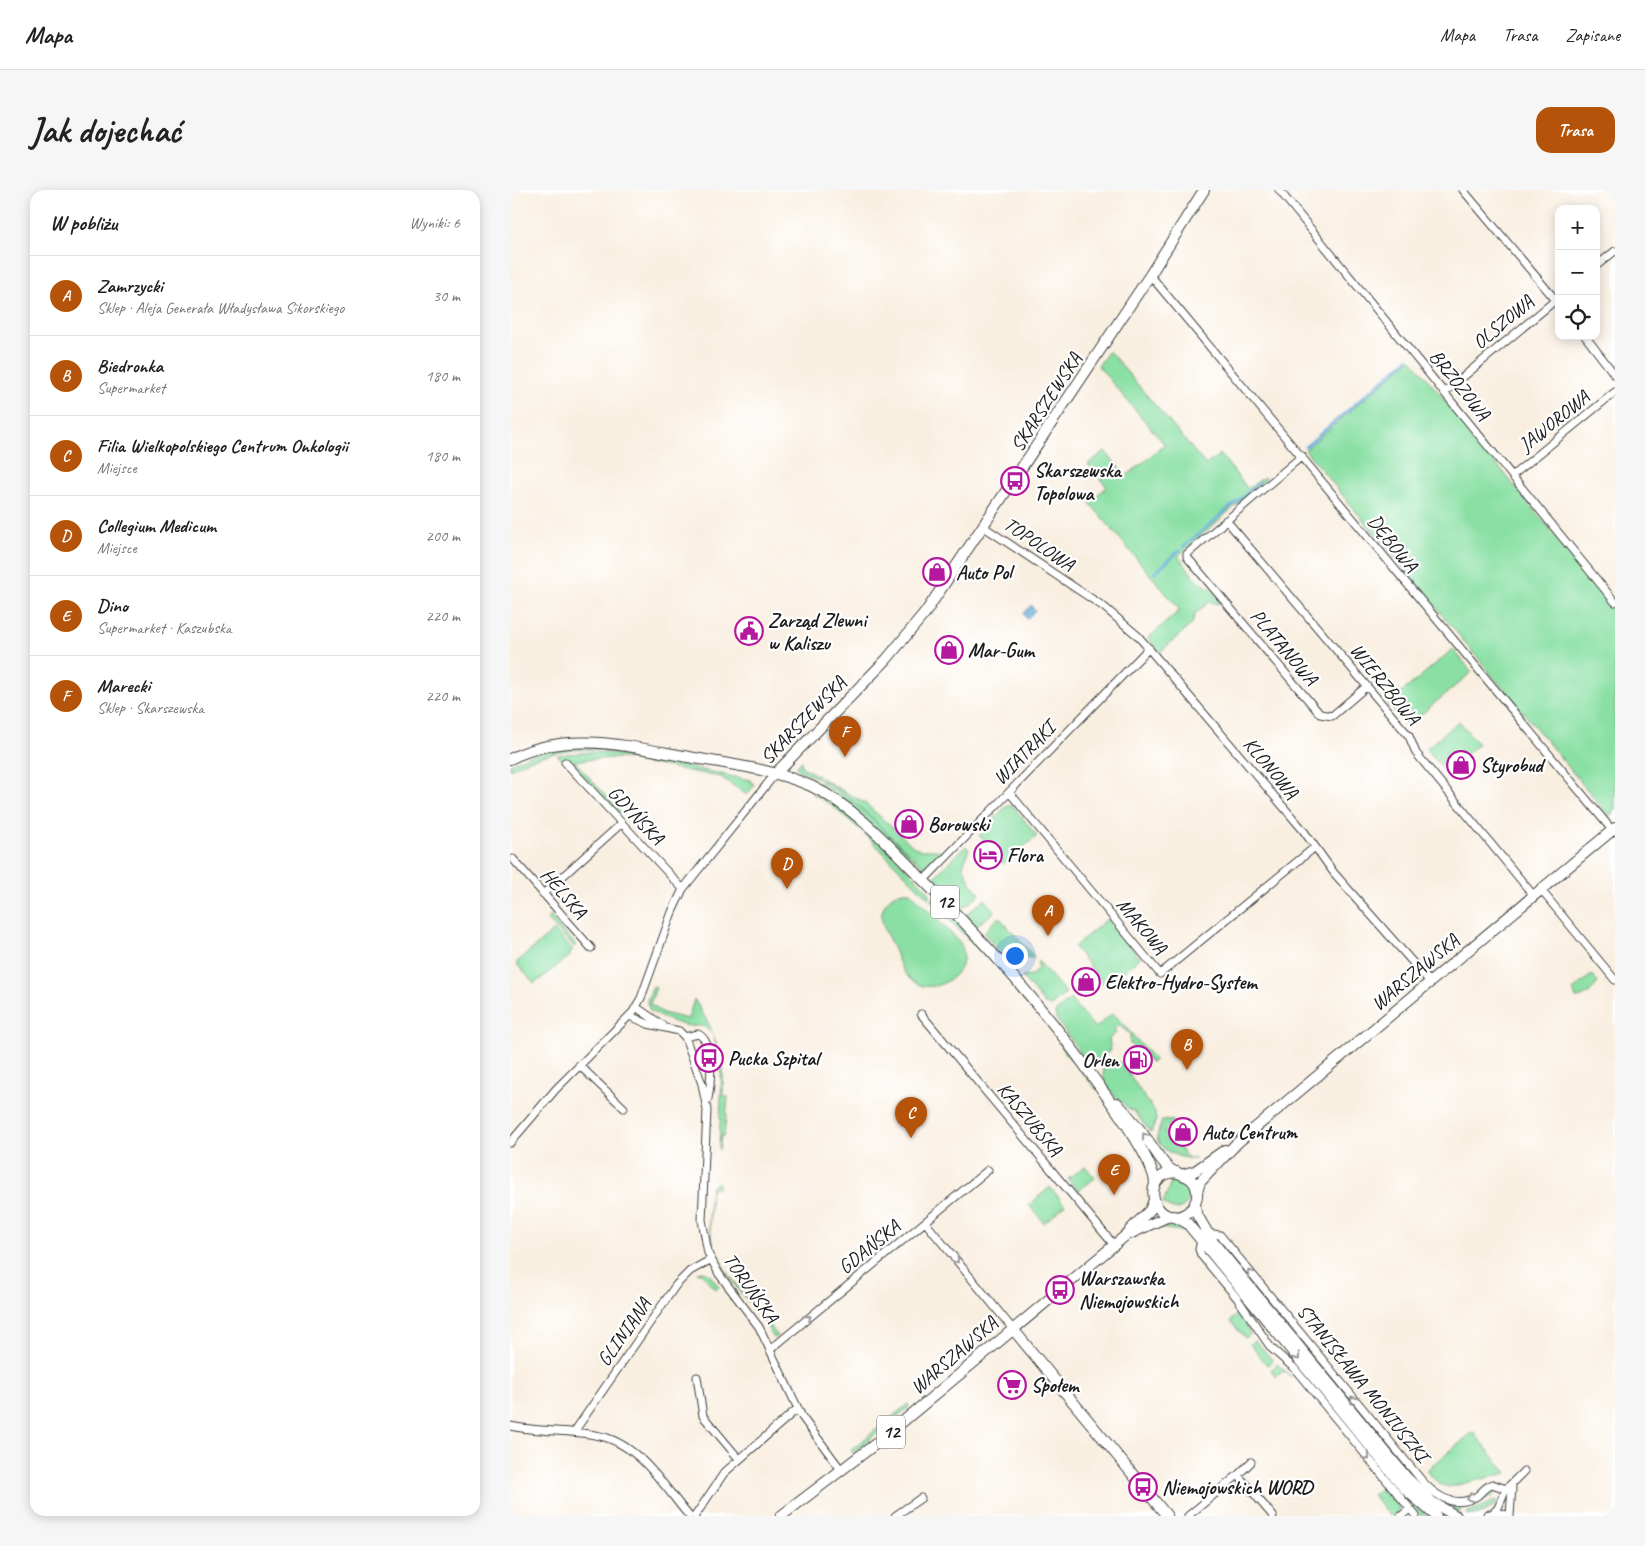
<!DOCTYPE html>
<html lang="pl">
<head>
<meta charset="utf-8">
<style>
  body { margin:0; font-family:Caveat,sans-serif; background:#f6f6f6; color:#222 }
  .controls { position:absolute; right:15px; top:15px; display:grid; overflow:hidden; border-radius:10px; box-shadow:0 2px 12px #0003 }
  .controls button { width:45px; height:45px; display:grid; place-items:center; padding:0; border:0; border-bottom:1px solid #e0e0e0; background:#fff; color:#222; font:25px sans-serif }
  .you { position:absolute; left:504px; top:765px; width:18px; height:18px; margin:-12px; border:4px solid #fff; border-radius:50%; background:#1a73e8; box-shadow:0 0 0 8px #1a73e833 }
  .badge { display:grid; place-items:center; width:32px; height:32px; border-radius:50%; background:#b45309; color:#fff; font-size:16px; font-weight:700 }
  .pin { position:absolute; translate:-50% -41px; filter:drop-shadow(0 1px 2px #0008) }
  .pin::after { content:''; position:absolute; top:26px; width:18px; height:15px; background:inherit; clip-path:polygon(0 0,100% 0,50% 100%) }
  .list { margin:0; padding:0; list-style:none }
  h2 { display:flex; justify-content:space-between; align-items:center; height:65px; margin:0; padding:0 20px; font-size:21px }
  h2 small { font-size:16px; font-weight:400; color:#767676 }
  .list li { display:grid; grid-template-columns:32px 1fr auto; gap:15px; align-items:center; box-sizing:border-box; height:80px; padding:0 20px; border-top:1px solid #e0e0e0 }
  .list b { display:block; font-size:19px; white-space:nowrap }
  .list p { margin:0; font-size:16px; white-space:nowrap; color:#767676 }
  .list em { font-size:16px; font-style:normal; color:#767676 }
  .icon { flex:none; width:28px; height:28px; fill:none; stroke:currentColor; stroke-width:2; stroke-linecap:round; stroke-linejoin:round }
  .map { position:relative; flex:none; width:1105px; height:1326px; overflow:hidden; border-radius:15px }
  header { display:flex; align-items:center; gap:30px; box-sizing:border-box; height:70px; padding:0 25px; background:#fff; border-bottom:1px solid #e0e0e0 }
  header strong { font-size:24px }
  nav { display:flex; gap:28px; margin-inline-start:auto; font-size:18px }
  .intro { display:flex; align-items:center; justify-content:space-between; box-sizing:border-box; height:120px; padding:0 30px }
  h1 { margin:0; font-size:35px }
  .button { padding:12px 22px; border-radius:15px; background:#b45309; color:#fff; font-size:18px; font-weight:700 }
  main { display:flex; gap:30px; padding:0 30px }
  aside { flex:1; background:#fff; border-radius:15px; box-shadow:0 2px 12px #0003 }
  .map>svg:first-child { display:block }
</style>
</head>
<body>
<header>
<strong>Mapa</strong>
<nav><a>Mapa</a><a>Trasa</a><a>Zapisane</a></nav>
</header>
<div class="intro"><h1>Jak dojechać</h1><a class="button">Trasa</a></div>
<main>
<aside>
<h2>W pobliżu<small>Wyniki: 6</small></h2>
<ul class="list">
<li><span class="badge">A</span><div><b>Zamrzycki</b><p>Sklep · Aleja Generała Władysława Sikorskiego</p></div><em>30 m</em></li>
<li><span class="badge">B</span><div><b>Biedronka</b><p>Supermarket</p></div><em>180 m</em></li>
<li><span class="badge">C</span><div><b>Filia Wielkopolskiego Centrum Onkologii</b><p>Miejsce</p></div><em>180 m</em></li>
<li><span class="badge">D</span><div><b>Collegium Medicum</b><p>Miejsce</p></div><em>200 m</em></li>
<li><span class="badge">E</span><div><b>Dino</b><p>Supermarket · Kaszubska</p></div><em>220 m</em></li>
<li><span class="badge">F</span><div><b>Marecki</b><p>Sklep · Skarszewska</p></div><em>220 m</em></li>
</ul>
</aside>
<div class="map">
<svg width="1105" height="1326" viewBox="0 0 1105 1326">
  <rect width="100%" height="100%" fill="#fff"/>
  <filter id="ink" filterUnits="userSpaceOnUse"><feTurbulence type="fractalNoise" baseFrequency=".02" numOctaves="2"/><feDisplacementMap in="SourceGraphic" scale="10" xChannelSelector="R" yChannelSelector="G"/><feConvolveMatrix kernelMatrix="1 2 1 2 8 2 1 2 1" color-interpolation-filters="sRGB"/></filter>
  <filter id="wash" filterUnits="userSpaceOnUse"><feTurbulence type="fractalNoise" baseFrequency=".0096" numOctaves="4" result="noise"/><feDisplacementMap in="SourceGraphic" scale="20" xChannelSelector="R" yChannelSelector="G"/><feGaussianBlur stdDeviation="1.12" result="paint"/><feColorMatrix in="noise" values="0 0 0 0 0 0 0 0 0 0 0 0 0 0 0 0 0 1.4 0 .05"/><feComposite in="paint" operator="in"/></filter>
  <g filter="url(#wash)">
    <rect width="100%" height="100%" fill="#f9efe1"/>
    <!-- green -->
    <path fill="#8ae0a4" stroke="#537e60" d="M 599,161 L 696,275 L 710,264 L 738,299 L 754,287 L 756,289 L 668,366 C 674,373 682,385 689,391 C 698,398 709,401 709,414 L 699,412 L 685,424 L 682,434 L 650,462 L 638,448 L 670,420 L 579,312 L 597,297 L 578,274 L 595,261 L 616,286 L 655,255 L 588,176 Z
      M 901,169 L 1105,419 L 1105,621 L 1099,626 L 795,260 Z
      M 943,459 L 962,482 L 897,536 L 878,514 Z
      M 949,531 L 968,554 L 936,582 L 916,559 Z
      M 98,557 L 143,565 L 160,571 C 104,556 52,552 0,579 L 0,574 C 33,557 61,558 98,557 Z
      M 82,562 C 135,564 187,580 240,590 L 244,595 L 237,605 L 211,587 L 142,574 L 140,576 C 128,563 81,570 64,571 L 111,623 L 109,625 L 57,570 L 52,570 L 47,565 Z
      M 291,571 L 291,576 L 356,614 L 404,657 L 411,660 L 428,660 L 432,663 L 419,676 L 413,676 L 331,601 L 320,594 L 288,580 L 286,576 Z
      M 311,591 C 345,606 386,653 414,680 L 408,678 L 328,605 L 308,593 Z
      M 302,604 C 334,609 395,677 419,702 L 420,706 L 418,708 L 352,641 L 321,615 Z
      M 496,616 L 503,616 L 527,646 L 493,674 L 469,645 Z
      M 456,656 L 459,659 L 453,676 L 461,693 L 470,704 L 454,717 L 449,718 L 430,701 L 431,699 L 424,690 L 425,686 Z
      M 400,702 L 448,750 C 469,777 425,812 400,789 C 391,781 387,766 382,755 C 377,744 368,731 373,719 C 378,706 387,701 400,702 Z
      M 424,707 L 477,763 L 468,759 L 420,710 Z
      M 475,709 L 484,720 L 483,723 L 466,736 L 458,729 L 458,723 Z
      M 40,726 L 66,755 L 64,757 L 37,729 Z
      M 488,728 L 490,728 L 525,768 L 508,766 L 506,780 L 475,745 L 475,741 Z
      M 597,729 L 630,768 L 596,796 L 564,757 Z
      M 44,740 L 63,760 L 59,763 L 61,765 L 24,794 L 6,773 Z
      M 528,771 L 556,803 L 541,816 L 535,814 L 512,787 L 521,786 L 528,778 Z
      M 1080,786 L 1083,786 L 1088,791 C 1086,798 1073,809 1066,808 L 1063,800 Z
      M 143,796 L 146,797 L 140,814 L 153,823 L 178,829 L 184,809 L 200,836 L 213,878 L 213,906 L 218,907 L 214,946 L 211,946 L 209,960 L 210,932 L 212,930 L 210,930 C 211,911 217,842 192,836 C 188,835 184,837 180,836 C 167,834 152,828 140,821 L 137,811 Z
      M 560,809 L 585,838 L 603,823 L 645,870 L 641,873 L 628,857 L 625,859 L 620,854 L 620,844 L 609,835 L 604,839 L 606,843 L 599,849 L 601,860 L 586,871 L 575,869 L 546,829 L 545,822 Z
      M 552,851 L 587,900 L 552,859 L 549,852 Z
      M 603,870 L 611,873 L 645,922 L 646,930 L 641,943 L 623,920 L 621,921 C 609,909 587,894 595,875 Z
      M 652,930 L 664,931 L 654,941 L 678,968 L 685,969 C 672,969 648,961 647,947 Z
      M 575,976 L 585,988 L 568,1001 L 558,989 Z
      M 662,990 L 673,992 L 680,1000 L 679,1010 C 672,1021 662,1022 653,1013 Z
      M 208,992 L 208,998 L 201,998 C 200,1012 198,1027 200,1041 C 205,1082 243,1115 268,1146 L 264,1148 C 258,1143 256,1129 249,1122 C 240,1114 234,1105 227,1095 C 198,1059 198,1043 201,997 Z
      M 540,997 L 555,1015 L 534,1033 L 519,1015 Z
      M 654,1033 L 669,1034 L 678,1042 L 644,1037 Z
      M 712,1053 L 909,1293 C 921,1304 932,1315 950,1314 L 950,1323 L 925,1308 L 909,1294 Z
      M 192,1081 L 199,1084 L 209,1097 L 206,1100 L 191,1083 L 187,1082 Z
      M 721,1112 L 741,1144 L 735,1148 L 720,1131 L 728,1124 Z
      M 745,1150 L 763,1171 L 757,1175 L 740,1154 Z
      M 775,1163 L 783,1170 L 892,1303 L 918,1326 L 910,1325 L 773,1166 Z
      M 767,1174 L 782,1187 L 773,1181 L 766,1187 L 761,1180 Z
      M 398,1214 L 399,1217 L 343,1263 L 341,1260 Z
      M 963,1242 L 997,1283 L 939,1297 L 929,1294 L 916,1281 Z
      M 873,1297 L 889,1317 L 889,1323 L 880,1326 L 863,1305 Z
      M 987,1298 L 982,1307 L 963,1315 L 958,1313 C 969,1311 977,1298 987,1298 Z
      M 984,1311 L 988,1311 C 982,1320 968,1326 957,1325 L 958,1322 Z"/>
    <!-- water -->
    <path fill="#62addb" stroke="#3f647c" d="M 521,415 L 525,421 L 517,429 L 513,424 Z"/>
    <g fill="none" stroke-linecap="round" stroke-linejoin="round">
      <!-- stream -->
      <path stroke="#62addb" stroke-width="2.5" d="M 795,257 L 899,168
        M 673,357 L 749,293
        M 644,383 L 670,360"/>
    </g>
  </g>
  <g filter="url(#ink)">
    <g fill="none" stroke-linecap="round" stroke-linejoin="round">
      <defs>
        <path id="street" d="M 769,0 L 1105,412
          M 953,0 L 1049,114
          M 1086,76 L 1105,61
          M 640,85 L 1102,640
          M 1075,146 L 1105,185
          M 935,202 L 1048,108
          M 792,266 L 677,364 L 677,367 L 810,524 L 822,526 L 857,496
          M 1003,285 L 1105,202
          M 716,330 L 899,546 L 906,563 L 1024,706
          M 474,337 L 594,417 L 628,446 L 793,640 L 824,683 L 920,792
          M 55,572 L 173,699
          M 499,602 L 650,784 L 805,657
          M 3,669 L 81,758
          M 414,690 L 639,458
          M 1031,700 L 1105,790
          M 33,704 L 112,633
          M 126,817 L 152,835
          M 411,824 L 604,1055
          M 120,826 L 138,834 L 169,841 L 175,847 L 192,894 L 197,920 L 192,1030 L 198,1063 L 209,1084 L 249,1137 L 292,1227 L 332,1281
          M 175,847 L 188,844 C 205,852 201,894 198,909
          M 69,875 L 114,918
          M 0,953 L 46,899 L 123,822 L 131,808 L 162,722 L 173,699 L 266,583
          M 415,1032 L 502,1138
          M 697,1043 L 710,1045 L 913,1292 C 927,1307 946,1319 967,1306 C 972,1302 976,1296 982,1294 L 1002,1301
          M 691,1051 L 689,1059 L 691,1065 L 727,1108 L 761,1158 L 784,1178 L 906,1326
          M 261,1159 L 478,980
          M 187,1187 L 193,1226 L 229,1269
          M 0,1236 C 28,1242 57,1240 85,1245 C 127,1251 153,1295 179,1326
          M 64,1242 L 166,1095 L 180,1081 L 200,1070
          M 728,1285 L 741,1272
          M 981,1325 L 988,1318 L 996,1299 L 1014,1281
          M 185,1326 L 214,1283 L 287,1219
          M 385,1326 L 411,1308
          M 678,1326 L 728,1285 L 763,1326
          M 891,1326 L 900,1319
          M 1000,1326 L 1002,1296"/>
        <path id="secondary" d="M 266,583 L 376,470 L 415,423 L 640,85 L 694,0
          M 674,984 L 685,981 L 715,960
          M 687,1002 L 690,992 L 727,953 L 1105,638
          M 685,1013 L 686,1023 L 703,1052 L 896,1287 L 922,1312 L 946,1326
          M 663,1026 L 677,1033 L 896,1300 L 926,1326
          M 502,1138 L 657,1326
          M 978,1326 L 988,1324 L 995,1326"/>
        <path id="primary" d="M 0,569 C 50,543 104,553 157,563 C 205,573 256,576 301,596 C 343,616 376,652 408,685 C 468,745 525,807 575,876 C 591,899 646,970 645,995
          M 607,913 C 619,926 629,938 639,952 C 645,960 652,973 660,979 C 671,987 685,984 687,1002 C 688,1010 684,1018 678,1022 C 647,1044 624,984 667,982
          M 620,1040 L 640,1020 L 644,1010
          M 271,1326 L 372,1249 L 615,1046 L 659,1026"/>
      </defs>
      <!-- street casing -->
      <use href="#street" stroke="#3d3c3a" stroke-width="9"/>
      <!-- secondary casing -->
      <use href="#secondary" stroke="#3d3c3a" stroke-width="12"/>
      <!-- primary casing -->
      <use href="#primary" stroke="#3d3c3a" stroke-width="12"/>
      <!-- street -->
      <use href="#street" stroke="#fff" stroke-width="7"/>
      <!-- secondary -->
      <use href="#secondary" stroke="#fff" stroke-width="10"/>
      <!-- primary -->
      <use href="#primary" stroke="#fff" stroke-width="10"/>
    </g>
    <!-- one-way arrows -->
    <defs><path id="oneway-chevron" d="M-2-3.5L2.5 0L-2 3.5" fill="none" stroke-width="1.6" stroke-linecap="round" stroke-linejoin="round" transform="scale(1.25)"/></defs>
    <g stroke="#999">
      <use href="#oneway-chevron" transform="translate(635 946) rotate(-126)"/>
      <use href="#oneway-chevron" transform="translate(446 1070) rotate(50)"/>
      <use href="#oneway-chevron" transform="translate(740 1083) rotate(-129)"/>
      <use href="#oneway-chevron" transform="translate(298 1128) rotate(-40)"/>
      <use href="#oneway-chevron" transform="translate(787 1167) rotate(51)"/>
      <use href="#oneway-chevron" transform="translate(843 1209) rotate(-129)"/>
      <use href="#oneway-chevron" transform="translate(857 1267) rotate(51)"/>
      <use href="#oneway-chevron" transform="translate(960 1308) rotate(159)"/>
    </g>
  </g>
  <!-- icons -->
  <defs>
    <symbol id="bus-ring" viewBox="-11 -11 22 22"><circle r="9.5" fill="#fff" stroke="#b5179e" stroke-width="1.5"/><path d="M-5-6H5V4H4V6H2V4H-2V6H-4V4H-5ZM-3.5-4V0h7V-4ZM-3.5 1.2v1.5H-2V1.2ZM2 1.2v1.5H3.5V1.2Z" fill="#b5179e"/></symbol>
    <symbol id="shop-ring" viewBox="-11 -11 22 22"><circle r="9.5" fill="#fff" stroke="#b5179e" stroke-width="1.5"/><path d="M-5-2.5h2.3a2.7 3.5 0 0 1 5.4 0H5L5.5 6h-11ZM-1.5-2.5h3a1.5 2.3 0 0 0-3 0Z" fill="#b5179e"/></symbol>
    <symbol id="civic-ring" viewBox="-11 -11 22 22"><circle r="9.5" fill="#fff" stroke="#b5179e" stroke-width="1.5"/><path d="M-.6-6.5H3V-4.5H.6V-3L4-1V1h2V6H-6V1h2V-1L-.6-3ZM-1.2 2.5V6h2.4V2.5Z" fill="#b5179e"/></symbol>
    <symbol id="hotel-ring" viewBox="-11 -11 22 22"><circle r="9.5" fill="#fff" stroke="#b5179e" stroke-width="1.5"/><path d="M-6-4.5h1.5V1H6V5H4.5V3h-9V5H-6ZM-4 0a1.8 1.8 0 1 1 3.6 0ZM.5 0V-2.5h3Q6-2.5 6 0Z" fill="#b5179e"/></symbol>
    <symbol id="fuel-ring" viewBox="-11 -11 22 22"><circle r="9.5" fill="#fff" stroke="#b5179e" stroke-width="1.5"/><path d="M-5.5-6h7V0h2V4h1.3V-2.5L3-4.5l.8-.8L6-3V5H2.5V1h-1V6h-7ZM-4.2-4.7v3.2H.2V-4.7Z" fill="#b5179e"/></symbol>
    <symbol id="supermarket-ring" viewBox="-11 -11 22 22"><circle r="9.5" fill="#fff" stroke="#b5179e" stroke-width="1.5"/><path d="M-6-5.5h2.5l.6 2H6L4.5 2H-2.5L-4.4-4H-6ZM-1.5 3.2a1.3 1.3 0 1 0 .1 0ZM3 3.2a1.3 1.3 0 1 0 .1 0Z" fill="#b5179e"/></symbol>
  </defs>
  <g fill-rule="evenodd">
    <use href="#bus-ring" x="489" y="275" width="32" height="32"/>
    <use href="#shop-ring" x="411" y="366" width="32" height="32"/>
    <use href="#civic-ring" x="223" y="425" width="32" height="32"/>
    <use href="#shop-ring" x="423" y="444" width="32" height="32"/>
    <use href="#shop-ring" x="935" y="559" width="32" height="32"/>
    <use href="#shop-ring" x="383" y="618" width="32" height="32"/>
    <use href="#hotel-ring" x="462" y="649" width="32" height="32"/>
    <use href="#shop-ring" x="560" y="776" width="32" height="32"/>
    <use href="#bus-ring" x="183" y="852" width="32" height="32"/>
    <use href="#fuel-ring" x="612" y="854" width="32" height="32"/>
    <use href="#shop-ring" x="657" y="926" width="32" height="32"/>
    <use href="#bus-ring" x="534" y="1084" width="32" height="32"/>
    <use href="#supermarket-ring" x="486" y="1179" width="32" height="32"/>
    <use href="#bus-ring" x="617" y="1281" width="32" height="32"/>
  </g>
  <g text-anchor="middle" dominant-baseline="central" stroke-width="4.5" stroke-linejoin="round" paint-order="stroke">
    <!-- shield labels -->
    <g fill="#fff" stroke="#606060" stroke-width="1">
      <rect x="421" y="695.5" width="28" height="33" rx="4"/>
      <rect x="367" y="1225.5" width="28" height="33" rx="4"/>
    </g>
    <g font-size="19" font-weight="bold" fill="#1c1c1c">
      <text x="435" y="712">12</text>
      <text x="381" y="1242">12</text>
    </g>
    <!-- street labels -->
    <g font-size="20" fill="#1c1c1c" stroke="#fff">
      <text transform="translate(993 132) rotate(-40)">OLSZOWA</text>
      <text transform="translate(950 195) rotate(51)">BRZOZOWA</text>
      <text transform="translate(536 212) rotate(-57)">SKARSZEWSKA</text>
      <text transform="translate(1044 231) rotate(-39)">JAWOROWA</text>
      <text transform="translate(883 353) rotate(51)">DĘBOWA</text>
      <text transform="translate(529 354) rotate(34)">TOPOLOWA</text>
      <text transform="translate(774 457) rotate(50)">PLATANOWA</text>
      <text transform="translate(875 494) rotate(51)">WIERZBOWA</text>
      <text transform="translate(293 530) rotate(-46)">SKARSZEWSKA</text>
      <text transform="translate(514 563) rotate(-46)">WIATRAKI</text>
      <text transform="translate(761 578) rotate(50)">KLONOWA</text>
      <text transform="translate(126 625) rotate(47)">GDYŃSKA</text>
      <text transform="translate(54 703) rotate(49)">HELSKA</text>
      <text transform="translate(632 736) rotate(50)">MAKOWA</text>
      <text transform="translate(905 782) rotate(-40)">WARSZAWSKA</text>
      <text transform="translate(520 929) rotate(50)">KASZUBSKA</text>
      <text transform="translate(359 1057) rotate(-39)">GDAŃSKA</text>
      <text transform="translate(241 1098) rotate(55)">TORUŃSKA</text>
      <text transform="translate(114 1142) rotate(-55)">GLINIANA</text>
      <text transform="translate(444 1165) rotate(-41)">WARSZAWSKA</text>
      <text transform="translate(853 1193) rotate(51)">STANISŁAWA MONIUSZKI</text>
    </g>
    <!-- poi labels -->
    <g font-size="20" font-weight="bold" fill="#1c1c1c" stroke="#fff" text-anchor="start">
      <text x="524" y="280">Skarszewska<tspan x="524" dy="23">Topolowa</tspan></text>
      <text x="446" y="382">Auto Pol</text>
      <text x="258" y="430">Zarząd Zlewni<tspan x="258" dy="23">w Kaliszu</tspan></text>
      <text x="458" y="460">Mar-Gum</text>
      <text x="970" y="575">Styrobud</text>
      <text x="418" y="634">Borowski</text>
      <text x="497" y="665">Flora</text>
      <text x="595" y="792">Elektro-Hydro-System</text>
      <text x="218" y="868">Pucka Szpital</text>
      <text x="609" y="870" text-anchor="end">Orlen</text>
      <text x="692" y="942">Auto Centrum</text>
      <text x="569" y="1088">Warszawska<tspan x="569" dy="23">Niemojowskich</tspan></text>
      <text x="521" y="1195">Społem</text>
      <text x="652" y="1297">Niemojowskich WORD</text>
    </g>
  </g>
</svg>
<div class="controls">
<button>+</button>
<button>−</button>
<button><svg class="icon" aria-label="locate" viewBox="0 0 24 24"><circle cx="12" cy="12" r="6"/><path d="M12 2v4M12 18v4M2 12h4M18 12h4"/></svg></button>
</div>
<div class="you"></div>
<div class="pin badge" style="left:538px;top:746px">A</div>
<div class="pin badge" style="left:677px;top:880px">B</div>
<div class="pin badge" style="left:401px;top:948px">C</div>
<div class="pin badge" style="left:277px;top:699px">D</div>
<div class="pin badge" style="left:604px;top:1005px">E</div>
<div class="pin badge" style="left:335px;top:567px">F</div>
</div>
</main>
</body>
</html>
